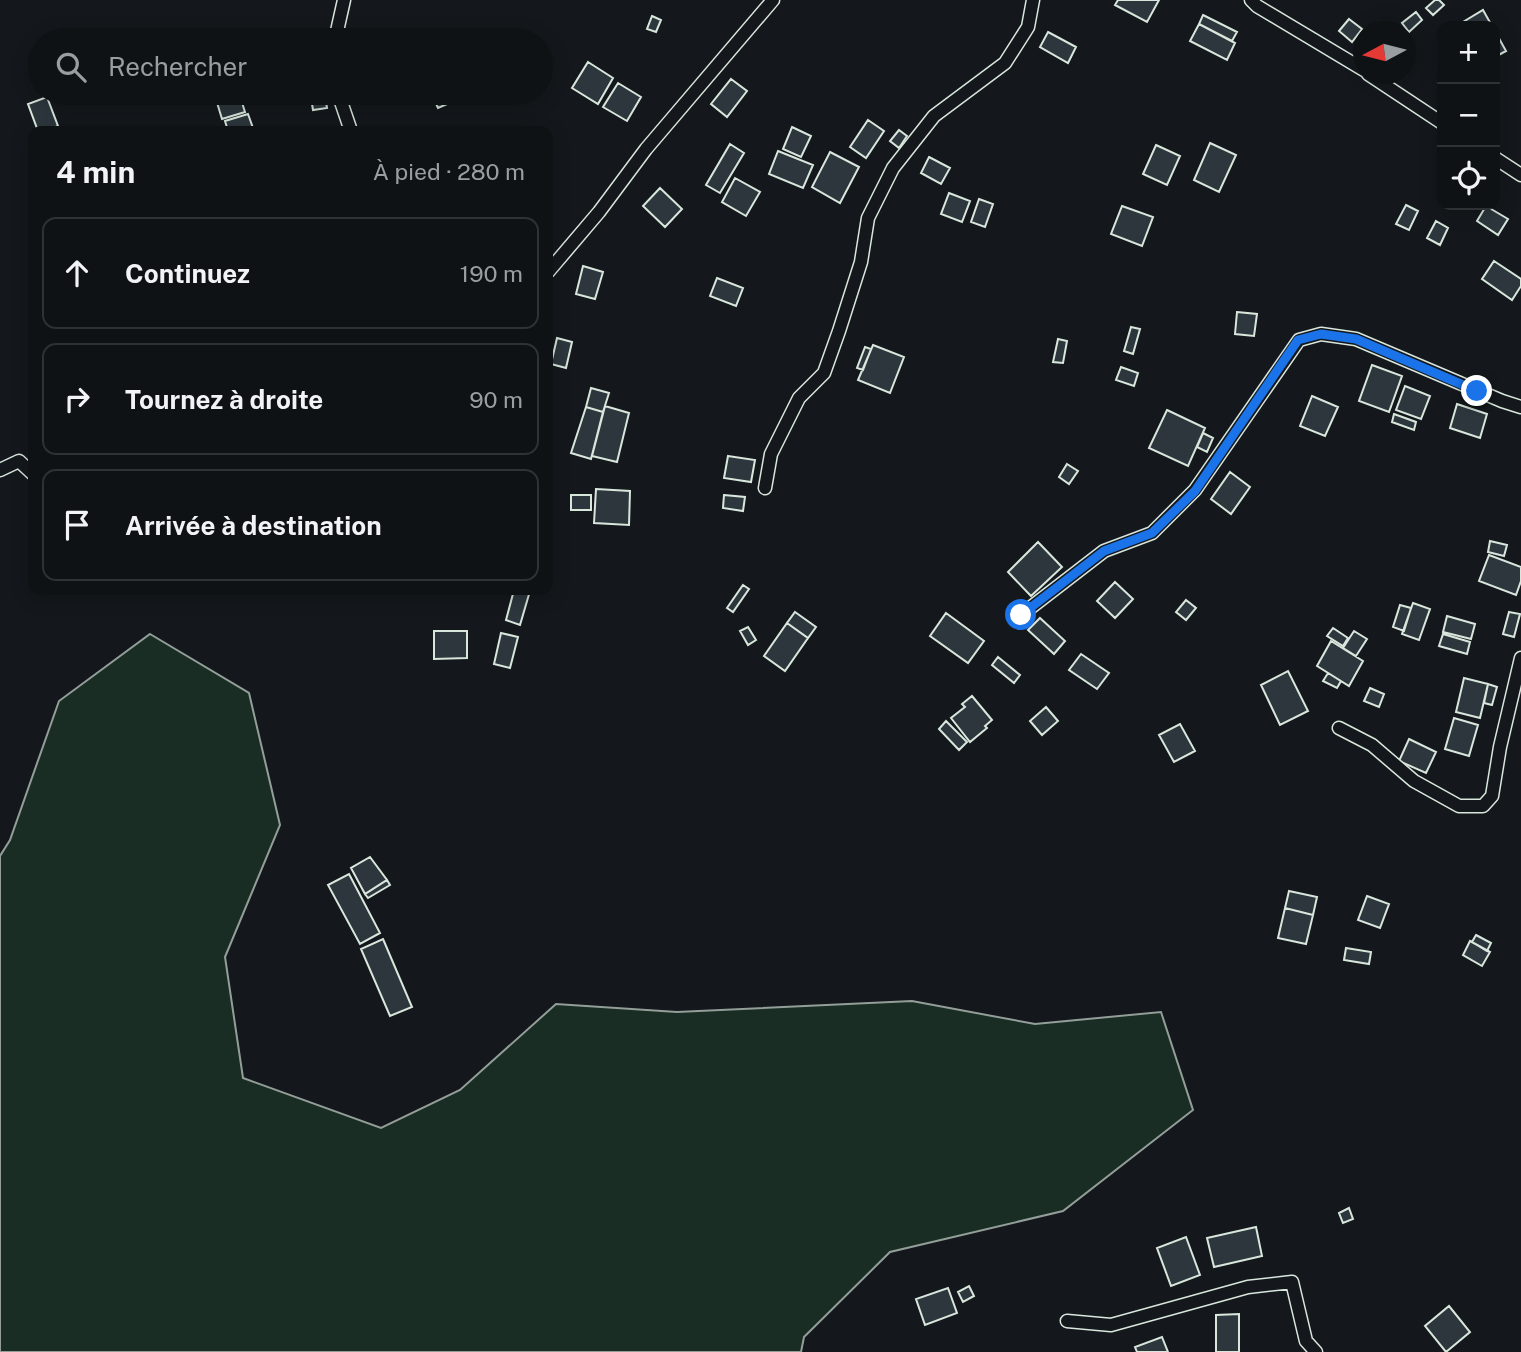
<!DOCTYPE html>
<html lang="fr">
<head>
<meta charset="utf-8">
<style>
  body { margin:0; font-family:"Public Sans",sans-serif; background:#1d2022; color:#f1f3f6 }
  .controls { position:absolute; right:21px; top:21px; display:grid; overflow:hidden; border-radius:14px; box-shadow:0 4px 18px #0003 }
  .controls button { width:63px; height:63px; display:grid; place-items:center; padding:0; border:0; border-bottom:2px solid #2f3234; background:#0f1215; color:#f1f3f6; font:35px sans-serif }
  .compass { position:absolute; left:1353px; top:21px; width:63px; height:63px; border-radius:50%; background:#0f1215; box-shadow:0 4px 18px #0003; rotate:263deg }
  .stop { position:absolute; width:21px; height:21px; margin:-16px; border:5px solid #1a73e8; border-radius:50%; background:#fff }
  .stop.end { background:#1a73e8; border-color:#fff; box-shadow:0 2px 7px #0008 }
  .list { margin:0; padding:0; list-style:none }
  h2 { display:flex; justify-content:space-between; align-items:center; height:91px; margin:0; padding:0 28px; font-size:30px }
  h2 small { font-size:23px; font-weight:400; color:#9b9ea0 }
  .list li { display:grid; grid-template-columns:46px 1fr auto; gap:21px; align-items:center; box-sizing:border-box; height:112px; margin:0 14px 14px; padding:0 14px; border:2px solid #2f3234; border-radius:14px }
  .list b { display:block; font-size:26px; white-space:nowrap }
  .list em { font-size:23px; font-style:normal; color:#9b9ea0 }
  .icon { flex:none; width:38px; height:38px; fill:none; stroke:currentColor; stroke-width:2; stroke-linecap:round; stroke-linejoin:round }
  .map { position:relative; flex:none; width:1521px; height:1352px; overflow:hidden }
  .search { position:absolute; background:#0f1215; box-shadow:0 4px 18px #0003; left:28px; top:28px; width:525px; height:77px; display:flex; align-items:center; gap:18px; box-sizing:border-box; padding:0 24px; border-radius:38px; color:#9b9ea0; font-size:26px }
  .panel { position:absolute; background:#0f1215; box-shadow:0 4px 18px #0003; left:28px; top:126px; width:525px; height:469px; border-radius:14px }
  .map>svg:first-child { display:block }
</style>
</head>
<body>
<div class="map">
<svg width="1521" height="1352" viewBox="0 0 1521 1352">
  <rect width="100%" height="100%" fill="#14181c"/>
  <!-- green -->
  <path fill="#1a2d24" stroke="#939e99" stroke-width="2" d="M 150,634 L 249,693 L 280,825 L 225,957 L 243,1078 L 381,1128 L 460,1090 L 556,1004 L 677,1012 L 912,1001 L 1035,1024 L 1161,1012 L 1193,1110 L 1063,1211 L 890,1252 L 804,1337 L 801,1352 L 0,1352 L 0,856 L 10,840 L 59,701 Z"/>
  <!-- building -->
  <path fill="#2c363c" stroke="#d8e6dc" stroke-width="2" d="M 1118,0 L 1159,0 L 1147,22 L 1115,5 Z
    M 1435,0 L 1439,0 L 1444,5 L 1433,15 L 1426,8 Z
    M 1483,10 L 1492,26 L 1458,26 L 1458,25 Z
    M 1416,12 L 1422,20 L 1409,32 L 1402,23 Z
    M 1203,15 L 1237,32 L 1232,41 L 1199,24 Z
    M 652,16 L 661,20 L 656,32 L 647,29 Z
    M 1349,19 L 1362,29 L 1352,42 L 1339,31 Z
    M 1199,24 L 1235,43 L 1227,60 L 1190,41 Z
    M 1495,31 L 1506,51 L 1495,57 Z
    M 1048,32 L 1076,47 L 1068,63 L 1040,47 Z
    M 588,62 L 613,78 L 598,104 L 572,88 Z
    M 731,79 L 747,91 L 727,117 L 711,104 Z
    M 618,83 L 641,97 L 627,121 L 603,107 Z
    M 225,93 L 239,93 L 245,112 L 222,119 L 215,96 Z
    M 431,93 L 473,93 L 438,108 Z
    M 325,96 L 327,108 L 313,110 L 311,98 Z
    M 47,97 L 58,126 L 45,131 L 38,131 L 28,104 Z
    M 248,114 L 253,128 L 243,131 L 228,131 L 225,121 Z
    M 868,120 L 884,131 L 866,158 L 850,147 Z
    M 792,127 L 811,136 L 801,157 L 783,149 Z
    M 899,130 L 907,136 L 899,148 L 890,141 Z
    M 1210,143 L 1236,155 L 1219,192 L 1194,180 Z
    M 730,144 L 744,153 L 720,193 L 706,185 Z
    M 1156,145 L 1180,156 L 1167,185 L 1143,174 Z
    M 778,151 L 813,165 L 803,188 L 769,174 Z
    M 830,152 L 859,167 L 840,203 L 812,187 Z
    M 929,157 L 950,168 L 941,184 L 921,173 Z
    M 735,178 L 760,192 L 746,216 L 722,202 Z
    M 660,188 L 682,209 L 665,227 L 643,206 Z
    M 949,193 L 970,201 L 962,222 L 941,214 Z
    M 979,199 L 993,204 L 985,227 L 971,222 Z
    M 1406,205 L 1418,211 L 1409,230 L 1396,224 Z
    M 1122,206 L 1153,217 L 1142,246 L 1111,234 Z
    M 1486,206 L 1508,219 L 1498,235 L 1477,221 Z
    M 1436,221 L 1448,228 L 1440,245 L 1427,238 Z
    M 1494,261 L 1521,279 L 1521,286 L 1512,300 L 1482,279 Z
    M 583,266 L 603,272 L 595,299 L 576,294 Z
    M 717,278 L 743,288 L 736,306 L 710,296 Z
    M 1237,312 L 1257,314 L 1254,336 L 1235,334 Z
    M 1131,327 L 1140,329 L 1133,354 L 1124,351 Z
    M 557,338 L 572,342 L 566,368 L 551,364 Z
    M 1058,339 L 1067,341 L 1063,363 L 1053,362 Z
    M 873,345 L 904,357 L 890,393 L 858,380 Z
    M 865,347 L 871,349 L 863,370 L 857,368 Z
    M 1372,365 L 1402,376 L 1389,412 L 1359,401 Z
    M 1121,367 L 1138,373 L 1134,386 L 1116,380 Z
    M 1405,386 L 1430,396 L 1421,419 L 1396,410 Z
    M 591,388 L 609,393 L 603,412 L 586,407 Z
    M 1312,396 L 1338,407 L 1325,436 L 1300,426 Z
    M 1457,404 L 1487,414 L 1480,438 L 1450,428 Z
    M 605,406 L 629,413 L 617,462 L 592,456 Z
    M 586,407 L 603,412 L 591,459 L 571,453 Z
    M 1167,410 L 1205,428 L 1188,466 L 1149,448 Z
    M 1394,414 L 1416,422 L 1414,430 L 1392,422 Z
    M 1203,433 L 1213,438 L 1207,452 L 1197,447 Z
    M 728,456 L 755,460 L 751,482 L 724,478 Z
    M 1067,464 L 1078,471 L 1069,484 L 1059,477 Z
    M 1230,472 L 1250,487 L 1231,514 L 1211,499 Z
    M 596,489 L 630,491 L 629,525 L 594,523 Z
    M 571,495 L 591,495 L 591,510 L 571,510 Z
    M 724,495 L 745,497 L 743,511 L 723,508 Z
    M 1490,541 L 1507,545 L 1504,556 L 1488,552 Z
    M 1038,542 L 1062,567 L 1031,596 L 1008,572 Z
    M 1489,555 L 1521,567 L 1521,581 L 1516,595 L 1479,581 Z
    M 1115,582 L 1133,599 L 1115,618 L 1097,601 Z
    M 743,585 L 749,589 L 733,612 L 727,608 Z
    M 514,590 L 530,591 L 520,625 L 506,620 Z
    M 1186,600 L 1196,608 L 1186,620 L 1176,612 Z
    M 1413,603 L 1430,609 L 1419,640 L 1402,634 Z
    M 1400,605 L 1411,608 L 1404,631 L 1393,627 Z
    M 795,612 L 816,627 L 808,638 L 787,623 Z
    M 1509,612 L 1520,614 L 1514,637 L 1503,634 Z
    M 946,613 L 984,641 L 968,663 L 930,636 Z
    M 1447,616 L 1475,624 L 1471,639 L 1443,632 Z
    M 1040,618 L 1065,641 L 1054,654 L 1028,630 Z
    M 787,623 L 808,638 L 785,671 L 764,656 Z
    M 748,627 L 756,640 L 748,645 L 740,631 Z
    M 1333,628 L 1348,638 L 1343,646 L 1327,636 Z
    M 434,631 L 467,631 L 467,658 L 434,659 Z
    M 1354,631 L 1367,639 L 1356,656 L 1343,648 Z
    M 501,633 L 518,637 L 510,668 L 494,664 Z
    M 1443,634 L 1470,642 L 1467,654 L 1439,646 Z
    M 1331,641 L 1363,661 L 1349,686 L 1317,666 Z
    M 1081,654 L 1109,673 L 1097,689 L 1069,670 Z
    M 998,657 L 1020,675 L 1014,683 L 992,665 Z
    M 1288,671 L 1308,711 L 1280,725 L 1261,685 Z
    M 1328,673 L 1341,681 L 1337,688 L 1323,681 Z
    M 1464,678 L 1488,684 L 1480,718 L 1456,712 Z
    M 1488,684 L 1497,687 L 1492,705 L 1484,703 Z
    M 1370,688 L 1384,694 L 1379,707 L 1364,701 Z
    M 972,696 L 992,720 L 985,726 L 987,728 L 970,742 L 951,718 L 965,707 L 962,704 Z
    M 1046,707 L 1058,721 L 1042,735 L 1030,721 Z
    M 1454,718 L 1478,725 L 1469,756 L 1445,749 Z
    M 946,721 L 967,742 L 959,750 L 939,729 Z
    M 1180,724 L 1195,751 L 1174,762 L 1159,735 Z
    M 1409,739 L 1436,752 L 1426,773 L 1399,761 Z
    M 370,857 L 387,880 L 365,894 L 351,868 Z
    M 349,874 L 380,933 L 360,944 L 328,885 Z
    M 387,880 L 390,885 L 368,898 L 365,894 Z
    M 1289,891 L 1317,897 L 1313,915 L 1285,908 Z
    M 1367,896 L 1389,904 L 1380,928 L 1358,920 Z
    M 1285,908 L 1313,915 L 1306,944 L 1278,938 Z
    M 1476,935 L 1491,943 L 1487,951 L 1472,942 Z
    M 383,939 L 412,1007 L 390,1016 L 361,949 Z
    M 1470,941 L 1490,952 L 1482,966 L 1463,955 Z
    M 1346,948 L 1371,952 L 1369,964 L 1344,960 Z
    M 1349,1208 L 1353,1219 L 1343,1223 L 1339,1213 Z
    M 1256,1227 L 1262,1256 L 1214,1267 L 1207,1238 Z
    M 1186,1237 L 1200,1275 L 1171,1286 L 1157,1248 Z
    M 969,1286 L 974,1296 L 963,1302 L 958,1292 Z
    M 948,1288 L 957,1313 L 925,1325 L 916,1299 Z
    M 1449,1306 L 1470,1332 L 1446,1352 L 1425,1326 Z
    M 1239,1314 L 1239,1352 L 1216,1352 L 1216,1315 Z
    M 1162,1337 L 1168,1352 L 1137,1352 L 1135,1347 Z"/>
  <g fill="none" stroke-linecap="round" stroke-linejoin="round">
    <defs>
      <path id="minor" d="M 1251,0 L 1257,6 L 1364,70
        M 335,40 L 344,0
        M 1368,74 L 1442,123
        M 338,93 L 351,131
        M 1495,158 L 1521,175
        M 548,272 L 599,212 L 646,149 L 773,0
        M 0,470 L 19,461 L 33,474
        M 765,488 L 771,454 L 799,398 L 824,373 L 839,331 L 861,262 L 868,218 L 893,168 L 934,116 L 1005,63 L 1028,27 L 1033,0
        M 1021,615 L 1104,551 L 1152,533 L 1195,490 L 1299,340 L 1321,334 L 1356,339 L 1502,401 L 1521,407
        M 1339,728 L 1372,745 L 1414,781 L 1459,806 L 1483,806 L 1492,796 L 1500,747 L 1521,658
        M 1067,1321 L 1111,1325 L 1248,1287 L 1292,1282 L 1306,1341 L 1316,1352"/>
    </defs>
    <!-- minor casing -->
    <use href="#minor" stroke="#d8e6dc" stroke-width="15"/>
    <!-- minor -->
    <use href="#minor" stroke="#14181c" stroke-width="12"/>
  </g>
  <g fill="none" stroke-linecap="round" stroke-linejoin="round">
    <!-- route -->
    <path stroke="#1a73e8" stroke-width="9" d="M 1021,615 L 1104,551 L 1152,533 L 1195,491 L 1298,340 L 1321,334 L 1356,339 L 1477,391"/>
  </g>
</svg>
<div class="controls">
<button>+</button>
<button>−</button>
<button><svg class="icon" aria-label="locate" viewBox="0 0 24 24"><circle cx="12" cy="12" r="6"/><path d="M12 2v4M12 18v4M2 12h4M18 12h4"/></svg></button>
</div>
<svg class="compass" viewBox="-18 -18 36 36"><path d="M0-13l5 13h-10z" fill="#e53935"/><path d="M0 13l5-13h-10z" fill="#9b9ea0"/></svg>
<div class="stop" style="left:1021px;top:615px"></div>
<div class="stop end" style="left:1477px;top:391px"></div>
<div class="search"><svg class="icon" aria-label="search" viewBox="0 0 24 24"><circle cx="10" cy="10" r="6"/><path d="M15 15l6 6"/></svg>Rechercher</div>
<section class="panel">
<h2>4 min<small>À pied · 280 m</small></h2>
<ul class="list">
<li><svg class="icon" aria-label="ahead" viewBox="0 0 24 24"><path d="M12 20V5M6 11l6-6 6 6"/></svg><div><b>Continuez</b></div><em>190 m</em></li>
<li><svg class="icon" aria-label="right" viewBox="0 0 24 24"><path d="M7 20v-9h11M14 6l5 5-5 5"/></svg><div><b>Tournez à droite</b></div><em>90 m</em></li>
<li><svg class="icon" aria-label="arrive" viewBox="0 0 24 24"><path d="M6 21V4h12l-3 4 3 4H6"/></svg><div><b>Arrivée à destination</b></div></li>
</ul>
</section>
</div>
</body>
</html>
